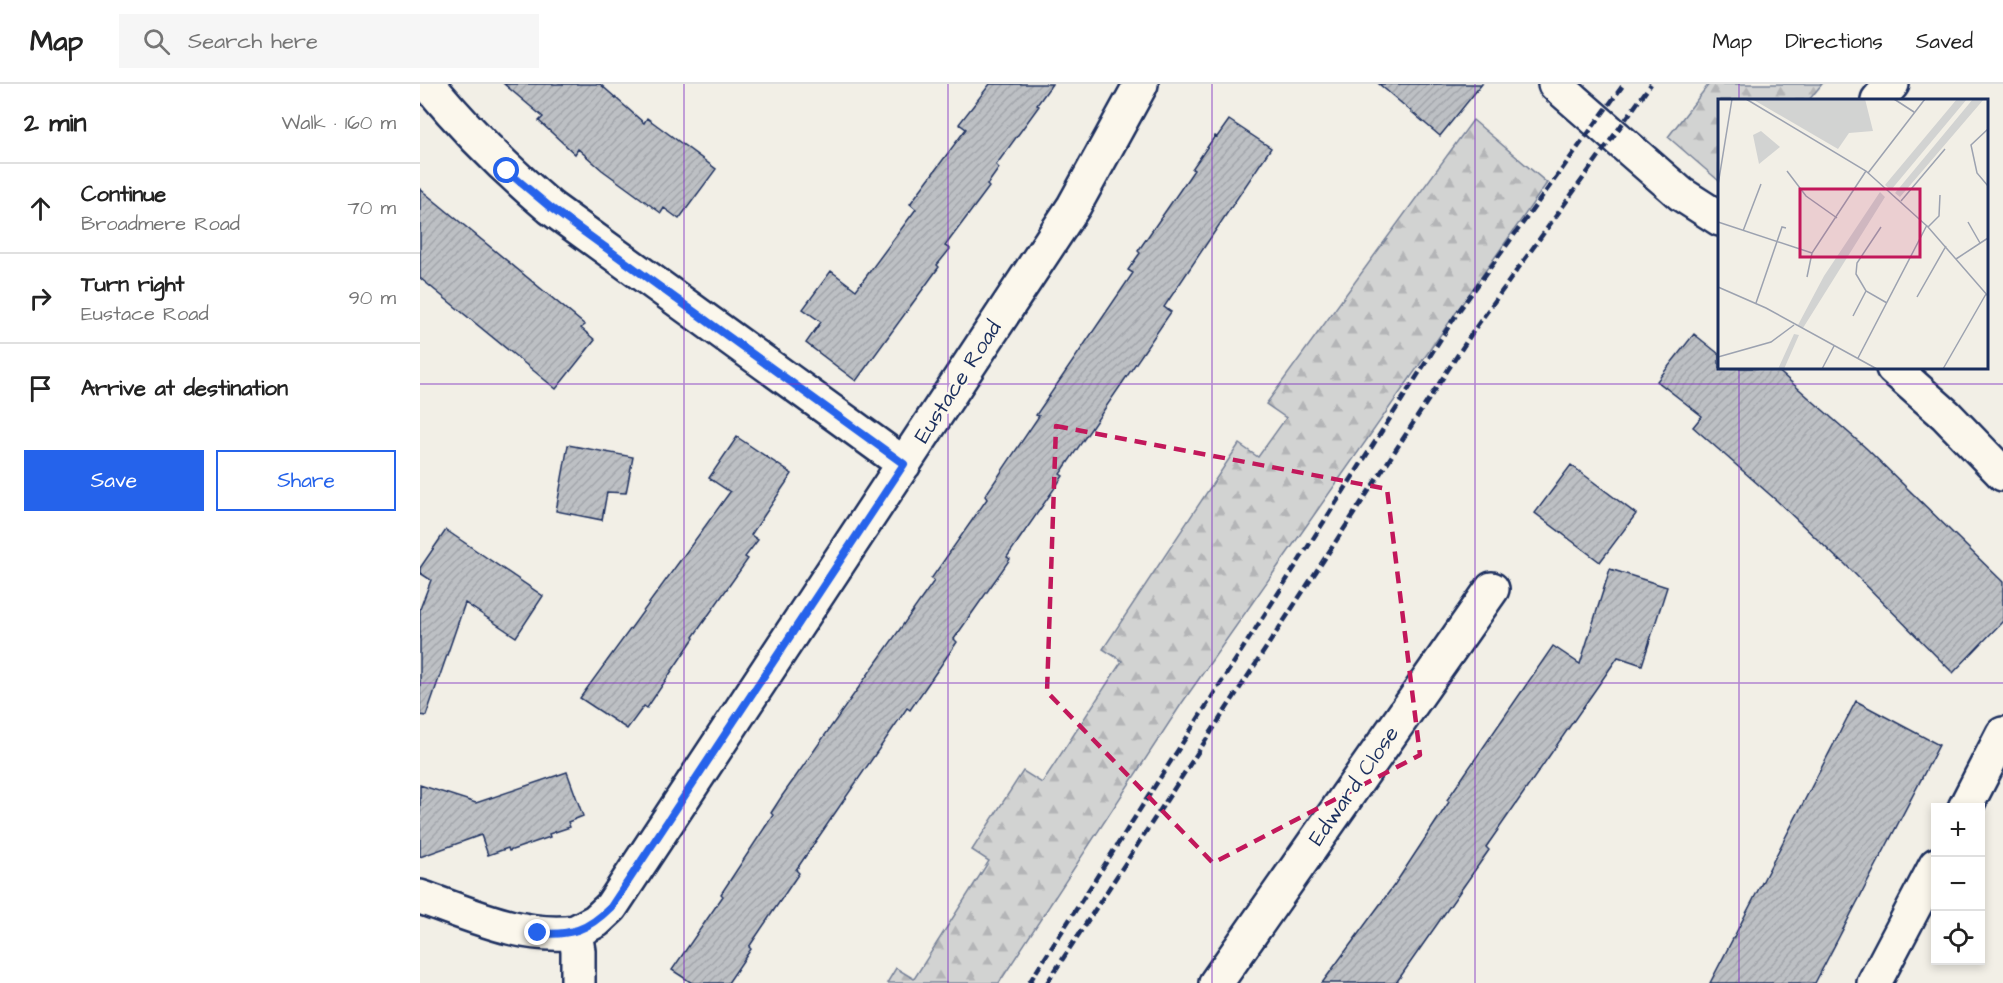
<!DOCTYPE html>
<html lang="en">
<head>
<meta charset="utf-8">
<style>
  body { margin:0; font-family:"Architects Daughter",sans-serif; background:#f6f6f6; color:#222 }
  .controls { position:absolute; right:18px; bottom:18px; display:grid; overflow:hidden; border-radius:0px; box-shadow:0 3px 9px #0003 }
  .controls button { width:54px; height:54px; display:grid; place-items:center; padding:0; border:0; border-bottom:2px solid #e0e0e0; background:#fff; color:#222; font:30px sans-serif }
  .stop { position:absolute; width:18px; height:18px; margin:-14px; border:4px solid #2563eb; border-radius:50%; background:#fff }
  .stop.end { background:#2563eb; border-color:#fff; box-shadow:0 2px 6px #0008 }
  .list { margin:0; padding:0; list-style:none }
  h2 { display:flex; justify-content:space-between; align-items:center; height:78px; margin:0; padding:0 24px; font-size:26px }
  h2 small { font-size:20px; font-weight:400; color:#767676 }
  .list li { display:grid; grid-template-columns:39px 1fr auto; gap:18px; align-items:center; box-sizing:border-box; height:90px; padding:0 24px; border-top:2px solid #e0e0e0 }
  .list b { display:block; font-size:22px; white-space:nowrap }
  .list p { margin:0; font-size:20px; white-space:nowrap; color:#767676 }
  .list em { font-size:20px; font-style:normal; color:#767676 }
  .actions { display:flex; gap:12px; padding:18px 24px }
  .actions a { flex:1; padding:14px 0; border:2px solid #2563eb; border-radius:0px; text-align:center; font-size:21px; color:#2563eb }
  .actions .main { background:#2563eb; color:#fff }
  .icon { flex:none; width:33px; height:33px; fill:none; stroke:currentColor; stroke-width:2; stroke-linecap:round; stroke-linejoin:round }
  .map { position:relative; flex:none; width:1583px; height:899px; overflow:hidden }
  header { display:flex; align-items:center; gap:36px; box-sizing:border-box; height:84px; padding:0 30px; background:#fff; border-bottom:2px solid #e0e0e0 }
  header strong { font-size:28px }
  nav { display:flex; gap:33px; margin-inline-start:auto; font-size:21px }
  .search { width:420px; height:54px; background:#f6f6f6; display:flex; align-items:center; gap:15px; box-sizing:border-box; padding:0 21px; border-radius:0px; color:#767676; font-size:22px }
  main { display:flex }
  aside { flex:1; background:#fff }
  .map>svg:first-child { display:block }
</style>
</head>
<body>
<header>
<strong>Map</strong>
<div class="search"><svg class="icon" aria-label="search" viewBox="0 0 24 24"><circle cx="10" cy="10" r="6"/><path d="M15 15l6 6"/></svg>Search here</div>
<nav><a>Map</a><a>Directions</a><a>Saved</a></nav>
</header>
<main>
<aside>
<h2>2 min<small>Walk · 160 m</small></h2>
<ul class="list">
<li><svg class="icon" aria-label="ahead" viewBox="0 0 24 24"><path d="M12 20V5M6 11l6-6 6 6"/></svg><div><b>Continue</b><p>Broadmere Road</p></div><em>70 m</em></li>
<li><svg class="icon" aria-label="right" viewBox="0 0 24 24"><path d="M7 20v-9h11M14 6l5 5-5 5"/></svg><div><b>Turn right</b><p>Eustace Road</p></div><em>90 m</em></li>
<li><svg class="icon" aria-label="arrive" viewBox="0 0 24 24"><path d="M6 21V4h12l-3 4 3 4H6"/></svg><div><b>Arrive at destination</b></div></li>
</ul>
<div class="actions"><a class="main">Save</a><a>Share</a></div>
</aside>
<div class="map">
<svg width="1583" height="899" viewBox="0 0 1583 899">
  <defs>
    <pattern id="forest-firs" width="22" height="20" patternUnits="userSpaceOnUse" patternTransform="scale(1.5)"><rect width="22" height="20" fill="#d2d3d2"/><path d="M5 1l3.5 6h-7zM16 11l3.5 6h-7z" fill="#b4b5b7"/></pattern>
    <pattern id="building-hatch" width="6" height="6" patternUnits="userSpaceOnUse" patternTransform="scale(1.5)"><rect width="6" height="6" fill="#bdc0c4"/><path d="M-1 1l2-2M0 6l6-6M5 7l2-2" fill="none" stroke="#a2a5ab"/></pattern>
  </defs>
  <rect width="100%" height="100%" fill="#f2efe6"/>
  <filter id="ink" filterUnits="userSpaceOnUse"><feTurbulence type="fractalNoise" baseFrequency=".0167" numOctaves="2"/><feDisplacementMap in="SourceGraphic" scale="12" xChannelSelector="R" yChannelSelector="G"/><feConvolveMatrix kernelMatrix="1 2 1 2 8 2 1 2 1" color-interpolation-filters="sRGB"/></filter>
  <g filter="url(#ink)">
    <!-- forest -->
    <path fill="url(#forest-firs)" stroke="#768198" stroke-width="1.5" d="M 1289,0 L 1402,0 L 1389,16 L 1300,16 L 1299,97 L 1248,53 Z
      M 1053,36 L 1127,99 L 762,619 L 579,899 L 467,899 L 476,884 L 494,895 L 569,777 L 552,766 L 603,687 L 622,699 L 702,577 L 683,565 L 819,360 L 838,373 L 866,334 L 846,320 Z"/>
    <!-- building -->
    <path fill="url(#building-hatch)" stroke="#1b2f5e" stroke-width="1.5" d="M 84,0 L 180,0 L 224,39 L 227,34 L 296,85 L 259,135 L 244,124 L 241,129 L 182,86 L 158,65 L 155,70 L 119,37 L 123,33 Z
      M 570,0 L 632,0 L 617,21 L 619,22 L 576,81 L 579,84 L 567,101 L 569,103 L 525,162 L 530,165 L 517,181 L 519,183 L 436,297 L 386,259 L 401,238 L 383,225 L 411,187 L 436,206 L 496,125 L 490,120 L 546,45 L 539,40 Z
      M 959,0 L 1062,0 L 1020,52 Z
      M 809,36 L 851,64 L 744,223 L 751,228 L 640,390 L 643,392 L 587,473 L 590,475 L 534,555 L 537,558 L 490,626 L 487,624 L 376,786 L 379,789 L 329,863 L 331,865 L 308,899 L 272,899 L 252,886 L 303,812 L 301,810 L 353,731 L 351,729 L 362,712 L 514,497 L 511,495 L 567,415 L 565,412 L 619,332 L 616,331 L 713,189 L 708,186 L 720,169 L 718,167 L 774,86 L 772,85 L 795,52 L 797,53 Z
      M 0,105 L 165,241 L 161,244 L 175,256 L 136,305 L 0,194 Z
      M 1274,250 L 1299,270 L 1299,284 L 1355,284 L 1446,364 L 1583,498 L 1583,537 L 1533,589 L 1420,475 L 1419,476 L 1356,416 L 1273,343 L 1282,332 L 1237,297 Z
      M 317,353 L 372,390 L 331,451 L 338,456 L 325,473 L 328,475 L 273,553 L 274,554 L 227,624 L 224,622 L 207,645 L 160,614 L 310,408 L 289,394 Z
      M 148,361 L 213,373 L 206,409 L 187,408 L 182,436 L 136,427 Z
      M 1151,381 L 1216,430 L 1180,478 L 1115,429 Z
      M 26,446 L 123,512 L 96,553 L 45,519 L 6,632 L 0,631 L 0,525 L 11,496 L 0,489 L 0,484 Z
      M 1190,485 L 1247,503 L 1222,581 L 1198,573 L 1066,763 L 1069,766 L 976,899 L 902,899 L 975,800 L 1029,718 L 1027,716 L 1133,562 L 1160,580 Z
      M 1436,617 L 1519,661 L 1395,899 L 1290,899 Z
      M 147,688 L 163,732 L 148,738 L 150,743 L 129,750 L 130,753 L 89,767 L 88,764 L 68,771 L 61,751 L 0,773 L 0,701 L 56,719 Z"/>
    <g fill="none" stroke-linecap="round" stroke-linejoin="round">
      <defs>
        <path id="minor" d="M 8,0 C 47,47 85,85 131,124 L 484,380
          M 1458,16 L 1472,0
          M 1545,724 L 1583,650
          M 0,813 C 50,830 101,855 155,848
          M 158,899 L 158,867 L 155,848 L 176,837 L 191,823 L 654,122 L 721,0
          M 796,899 L 1072,505
          M 1454,899 L 1516,781"/>
        <path id="tertiary" d="M 1135,0 L 1261,110 L 1300,135
          M 1473,284 L 1526,331 L 1583,390"/>
      </defs>
      <!-- minor casing -->
      <use href="#minor" stroke="#1b2f5e" stroke-width="38"/>
      <!-- tertiary casing -->
      <use href="#tertiary" stroke="#1b2f5e" stroke-width="38"/>
      <!-- minor -->
      <use href="#minor" stroke="#fbf7ec" stroke-width="33"/>
      <!-- tertiary -->
      <use href="#tertiary" stroke="#fbf7ec" stroke-width="33"/>
      <!-- rail -->
      <path stroke="#1b2f5e" stroke-width="4.5" stroke-dasharray="9 4.5" stroke-linecap="butt" d="M 609,899 L 1038,228 L 1204,0
        M 627,899 L 1056,243 L 1231,0"/>
    </g>
  </g>
  <g fill="none" stroke-linecap="round" stroke-linejoin="round" filter="url(#ink)">
    <!-- route -->
    <path stroke="#2563eb" stroke-width="8" d="M 87,87 L 131,124 L 484,380 L 191,823 C 168,846 151,852 118,849"/>
  </g>
  <!-- marked area -->
  <path fill="none" stroke="#c2185b" stroke-width="4.5" stroke-dasharray="12 8" stroke-linejoin="round" d="M 636,342 L 967,405 L 1000,671 L 793,779 L 627,608 Z"/>
  <!-- grid -->
  <path fill="none" stroke="#7b2cbf" stroke-width="1.5" stroke-opacity="0.55" d="M 264,0 L 264,899M 528,0 L 528,899M 792,0 L 792,899M 1055,0 L 1055,899M 1319,0 L 1319,16M 1319,284 L 1319,899M 0,300 L 1583,300M 0,599 L 1583,599"/>
  <g text-anchor="middle" dominant-baseline="central" stroke-width="5" stroke-linejoin="round" paint-order="stroke">
    <!-- street labels -->
    <g font-size="22" fill="#1b2f5e" stroke="#fbf7ec">
      <text transform="translate(538 298) rotate(-57)">Eustace Road</text>
      <text transform="translate(934 702) rotate(-55)">Edward Close</text>
    </g>
  </g>
  <!-- overview -->
  <g transform="translate(1298 15)">
    <rect width="270" height="270" fill="#f2efe6"/>
    <path d="M 239,0 L 249,0 L 173,91 L 167,86 ZM 255,0 L 266,0 L 182,98 L 177,94 ZM 162,93 L 167,98 L 85,229 L 80,226 L 106,177 ZM 76,235 L 81,236 L 66,270 L 60,270 Z" fill="#d2d3d2"/>
    <path d="M 43,32 L 62,48 L 41,65 L 35,36 Z" fill="#d2d3d2"/>
    <path d="M 34,0 L 147,0 L 155,32 L 131,34 L 120,50 Z" fill="#d2d3d2"/>
    <path fill="none" stroke="#9ca2b0" stroke-width="1.5" d="M 28,0 L 148,72 L 210,128 L 270,197M 176,0 L 196,13M 270,30 L 253,46 L 259,74 L 270,87M 69,72 L 88,97 L 119,119M 150,74 L 207,0M 0,86 L 14,0M 183,102 L 227,50M 0,123 L 94,154M 250,123 L 262,144M 163,128 L 139,164 L 138,175 L 148,192 L 169,204M 210,128 L 221,117 L 222,96M 25,132 L 43,85M 238,160 L 270,139M 89,178 L 94,154 L 148,72M 0,188 L 48,209 L 159,270M 199,198 L 228,147M 38,204 L 64,128 L 68,129M 135,217 L 148,192M 0,258 L 53,243 L 76,226M 140,259 L 209,126M 104,270 L 116,247M 225,270 L 268,195"/>
    <path fill="#c2185b" fill-opacity="0.15" stroke="#c2185b" stroke-width="3" d="M 82,90 L 202,90 L 202,158 L 82,158 Z"/>
    <rect width="270" height="270" fill="none" stroke="#1b2f5e" stroke-width="3"/>
  </g>
</svg>
<div class="controls">
<button>+</button>
<button>−</button>
<button><svg class="icon" aria-label="locate" viewBox="0 0 24 24"><circle cx="12" cy="12" r="6"/><path d="M12 2v4M12 18v4M2 12h4M18 12h4"/></svg></button>
</div>
<div class="stop" style="left:87px;top:87px"></div>
<div class="stop end" style="left:118px;top:849px"></div>
</div>
</main>
</body>
</html>
